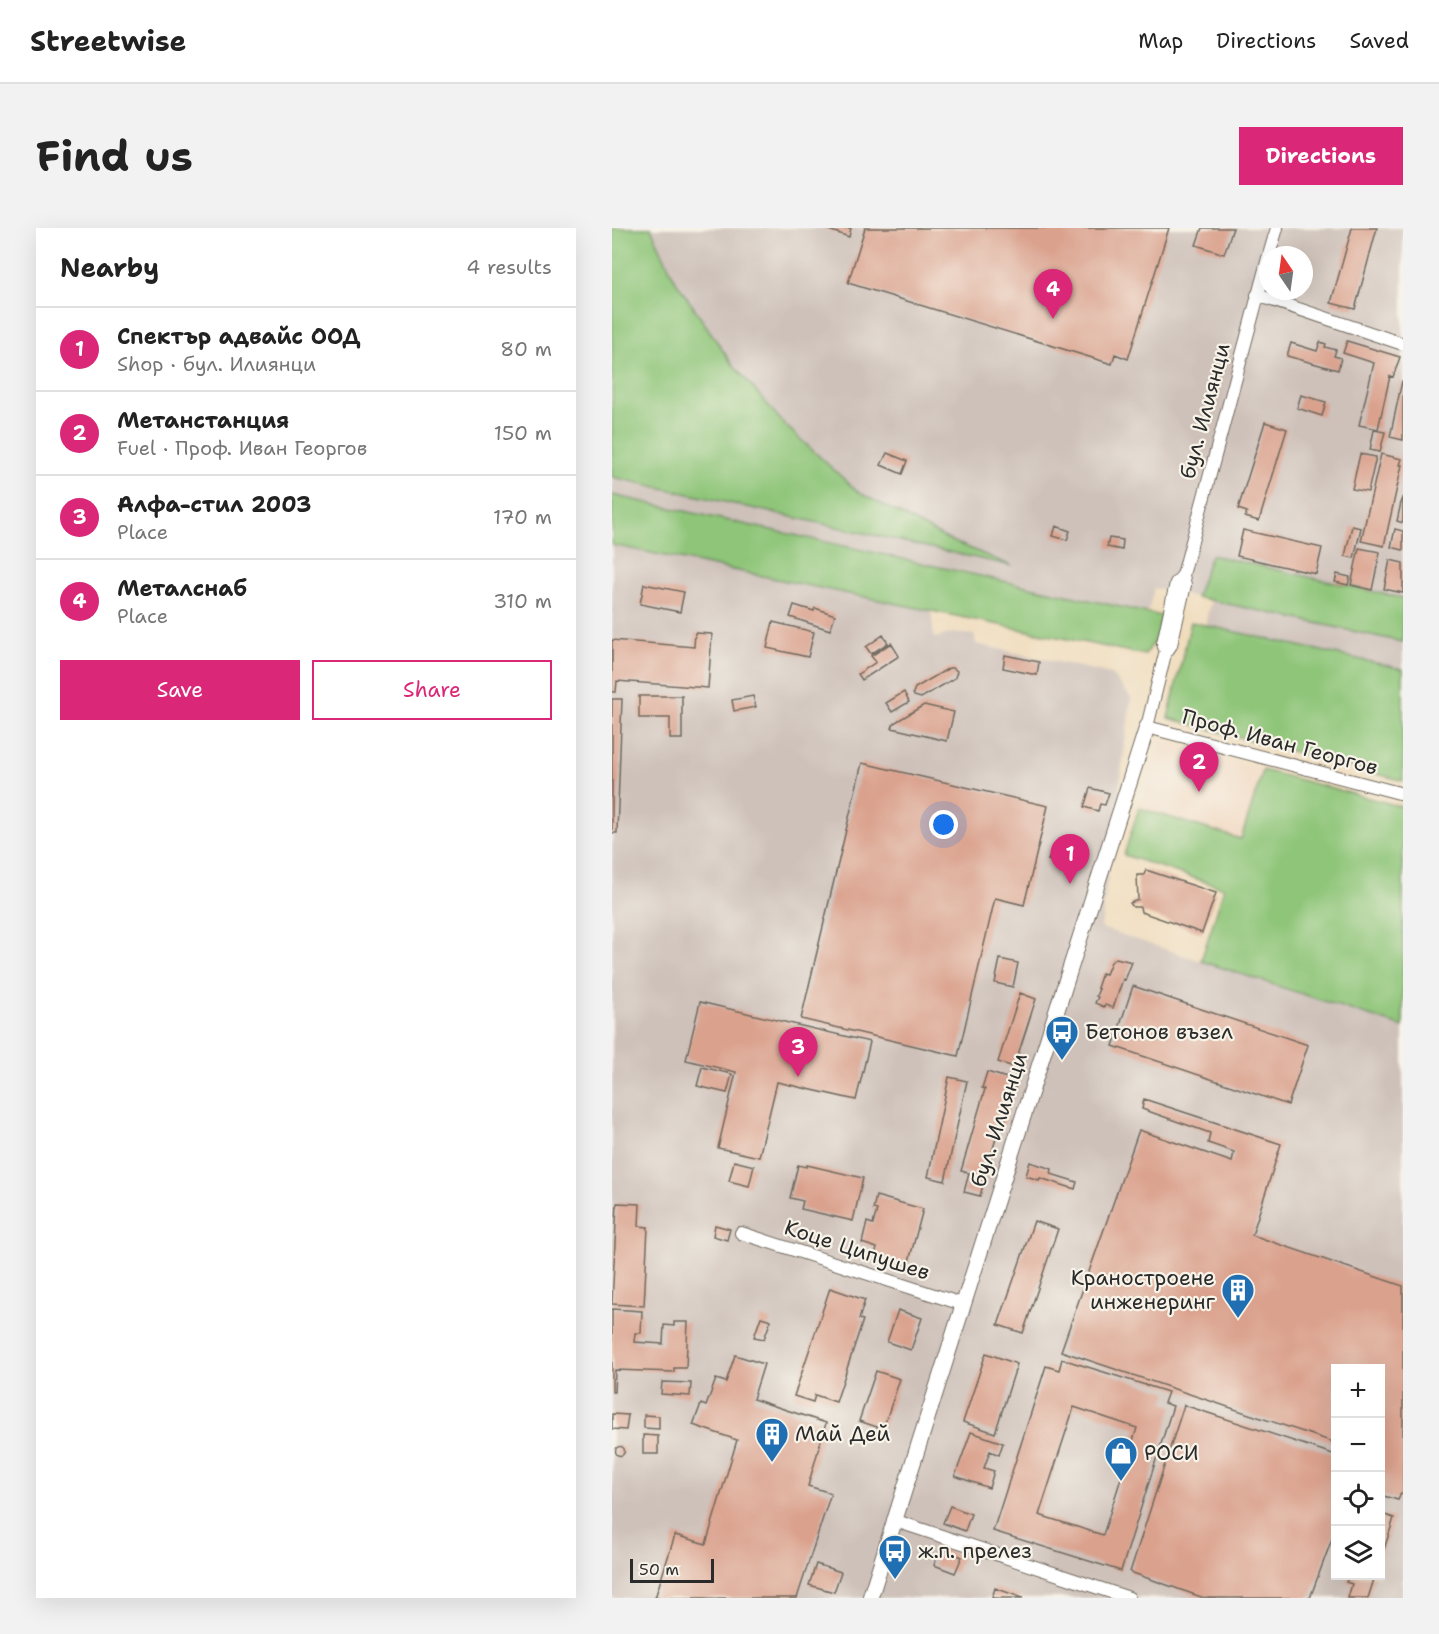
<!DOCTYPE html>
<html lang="en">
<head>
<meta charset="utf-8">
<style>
  body { margin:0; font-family:"Shantell Sans",sans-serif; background:#f2f2f2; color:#222 }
  .controls { position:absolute; right:18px; bottom:18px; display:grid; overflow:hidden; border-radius:0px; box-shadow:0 6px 24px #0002 }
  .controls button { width:54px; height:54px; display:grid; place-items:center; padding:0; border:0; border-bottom:2px solid #e0e0e0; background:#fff; color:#222; font:30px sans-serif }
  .compass { position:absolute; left:647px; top:18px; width:54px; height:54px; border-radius:50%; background:#fff; box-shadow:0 6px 24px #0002; rotate:347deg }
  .scale { position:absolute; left:18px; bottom:15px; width:84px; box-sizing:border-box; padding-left:6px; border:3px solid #2b2b2b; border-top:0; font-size:16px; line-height:21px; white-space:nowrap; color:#2b2b2b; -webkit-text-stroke:4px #f7f3e8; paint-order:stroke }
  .you { position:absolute; left:332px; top:597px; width:21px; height:21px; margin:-15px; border:4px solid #fff; border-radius:50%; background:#1a73e8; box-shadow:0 0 0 9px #1a73e833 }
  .badge { display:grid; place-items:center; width:39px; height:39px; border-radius:50%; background:#db2777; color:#fff; font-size:20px; font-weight:700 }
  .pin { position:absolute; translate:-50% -50px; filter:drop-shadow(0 2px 3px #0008) }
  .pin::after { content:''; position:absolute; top:32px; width:21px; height:18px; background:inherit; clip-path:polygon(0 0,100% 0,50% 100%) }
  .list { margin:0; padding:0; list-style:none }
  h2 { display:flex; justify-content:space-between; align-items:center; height:78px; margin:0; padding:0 24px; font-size:26px }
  h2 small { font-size:20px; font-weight:400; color:#767676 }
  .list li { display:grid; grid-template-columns:39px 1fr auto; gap:18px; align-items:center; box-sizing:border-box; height:84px; padding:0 24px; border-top:2px solid #e0e0e0 }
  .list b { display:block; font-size:22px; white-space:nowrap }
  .list p { margin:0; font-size:20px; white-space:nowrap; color:#767676 }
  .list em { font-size:20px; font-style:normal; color:#767676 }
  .actions { display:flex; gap:12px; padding:18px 24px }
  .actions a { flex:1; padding:14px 0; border:2px solid #db2777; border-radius:0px; text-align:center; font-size:21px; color:#db2777 }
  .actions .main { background:#db2777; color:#fff }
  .icon { flex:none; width:33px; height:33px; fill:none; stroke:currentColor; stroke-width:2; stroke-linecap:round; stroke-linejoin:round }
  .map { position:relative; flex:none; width:791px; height:1370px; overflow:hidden; border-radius:0px }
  header { display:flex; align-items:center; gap:36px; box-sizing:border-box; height:84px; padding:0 30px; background:#fff; border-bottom:2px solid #e0e0e0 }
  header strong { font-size:28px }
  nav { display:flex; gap:33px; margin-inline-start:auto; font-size:21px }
  .intro { display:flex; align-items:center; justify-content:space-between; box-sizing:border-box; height:144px; padding:0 36px }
  h1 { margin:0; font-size:42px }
  .button { padding:15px 27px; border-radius:0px; background:#db2777; color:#fff; font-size:21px; font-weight:700 }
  main { display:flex; gap:36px; padding:0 36px }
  aside { flex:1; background:#fff; border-radius:0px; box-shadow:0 6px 24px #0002 }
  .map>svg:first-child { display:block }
</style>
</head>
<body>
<header>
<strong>Streetwise</strong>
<nav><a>Map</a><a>Directions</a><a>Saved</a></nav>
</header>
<div class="intro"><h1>Find us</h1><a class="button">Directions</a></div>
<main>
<aside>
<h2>Nearby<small>4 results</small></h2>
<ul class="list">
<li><span class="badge">1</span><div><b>Спектър адвайс ООД</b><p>Shop · бул. Илиянци</p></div><em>80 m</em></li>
<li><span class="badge">2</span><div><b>Метанстанция</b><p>Fuel · Проф. Иван Георгов</p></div><em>150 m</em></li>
<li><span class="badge">3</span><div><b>Алфа-стил 2003</b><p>Place</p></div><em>170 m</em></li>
<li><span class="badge">4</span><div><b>Металснаб</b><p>Place</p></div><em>310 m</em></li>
</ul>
<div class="actions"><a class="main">Save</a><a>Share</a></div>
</aside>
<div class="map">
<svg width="791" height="1370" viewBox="0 0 791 1370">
  <rect width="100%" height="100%" fill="#f7f3e8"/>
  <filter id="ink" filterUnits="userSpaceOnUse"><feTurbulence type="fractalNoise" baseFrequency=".0167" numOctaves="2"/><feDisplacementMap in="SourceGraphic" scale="12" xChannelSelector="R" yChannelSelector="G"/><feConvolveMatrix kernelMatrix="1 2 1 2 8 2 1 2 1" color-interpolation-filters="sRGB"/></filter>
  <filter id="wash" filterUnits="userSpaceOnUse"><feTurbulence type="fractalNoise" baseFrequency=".008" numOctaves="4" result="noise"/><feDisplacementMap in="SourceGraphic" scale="24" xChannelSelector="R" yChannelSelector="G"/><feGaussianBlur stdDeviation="1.35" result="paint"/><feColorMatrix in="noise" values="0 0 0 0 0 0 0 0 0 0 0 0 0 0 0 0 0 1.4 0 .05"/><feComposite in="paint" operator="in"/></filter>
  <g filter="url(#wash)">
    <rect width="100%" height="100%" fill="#f0dcbc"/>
    <!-- built -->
    <path fill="#f1d5bd" d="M 548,512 L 651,542 L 629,612 L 527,580 Z"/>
    <!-- industrial -->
    <path fill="#cec1ba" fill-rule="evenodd" d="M 39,0 L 791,0 L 791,370 L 600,327 L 584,369 L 542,360 L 536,384 L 0,267 L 0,249 L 396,337 L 335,311 L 246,264 L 173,197 L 118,133 L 63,52 ZM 656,27 L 692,27 L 692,63 L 656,63 Z
      M 0,317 L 319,382 L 322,410 L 342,405 L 362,407 L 364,416 L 500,446 L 519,470 L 489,700 L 791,799 L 791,1370 L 0,1370 ZM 724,1140 L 768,1140 L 768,1348 L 724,1348 Z
      M 599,372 L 791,414 L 791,441 L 593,397 Z"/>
    <!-- green -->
    <path fill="#8ec578" stroke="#5c7852" stroke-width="1.5" d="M 0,0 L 39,0 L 63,52 L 118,133 L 173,197 L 246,264 L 335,311 L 400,338 L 0,249 Z
      M 0,267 L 550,388 L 543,413 L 533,427 L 0,317 Z
      M 599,327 L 791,370 L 791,414 L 584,369 Z
      M 579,394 L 791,441 L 791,553 L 556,490 Z
      M 651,542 L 791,579 L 791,799 L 589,733 L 612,660 L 512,627 L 527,580 L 629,611 Z"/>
    <g id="blocks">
      <!-- building -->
      <path fill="#daa18d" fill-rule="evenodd" d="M 211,0 L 239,0 L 237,9 Z
        M 253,0 L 557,0 L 516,131 L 503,126 L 500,136 L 236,55 Z
        M 590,0 L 621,0 L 612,26 L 584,17 Z
        M 740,0 L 765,0 L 743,81 L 719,75 Z
        M 735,113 L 788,129 L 781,149 L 778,148 L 766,201 L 747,197 L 762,135 L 731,125 Z
        M 708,114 L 714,116 L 713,119 L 724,122 L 722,128 L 729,130 L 726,142 L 675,128 L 679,115 L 705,123 Z
        M 790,153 L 791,153 L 791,212 L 778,209 Z
        M 689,167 L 714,174 L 710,188 L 685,180 Z
        M 653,194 L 675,201 L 647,293 L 633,289 L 635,284 L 626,281 Z
        M 762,202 L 773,204 L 768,224 L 758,222 Z
        M 275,225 L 295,233 L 290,246 L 269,237 Z
        M 748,226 L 764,229 L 756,264 L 740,261 Z
        M 769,226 L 790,231 L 788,237 L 790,237 L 772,318 L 749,313 Z
        M 790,270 L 791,270 L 791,295 L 785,293 Z
        M 444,298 L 458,303 L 455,312 L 441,308 Z
        M 740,298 L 749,300 L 742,330 L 733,328 Z
        M 783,301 L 791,303 L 791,322 L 779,319 Z
        M 631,302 L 710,320 L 704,346 L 625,328 Z
        M 497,310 L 511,312 L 510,322 L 495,319 Z
        M 747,320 L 768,324 L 760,362 L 739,357 Z
        M 778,332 L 791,335 L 791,365 L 772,361 Z
        M 725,346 L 738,349 L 736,357 L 723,354 Z
        M 32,356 L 72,364 L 68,384 L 28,376 Z
        M 182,377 L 202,383 L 203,380 L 223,387 L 218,402 L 178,389 Z
        M 161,394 L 202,404 L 196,429 L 155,420 Z
        M 83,405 L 100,406 L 96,460 L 5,453 L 4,464 L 0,464 L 0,412 L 82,419 Z
        M 271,407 L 276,415 L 259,426 L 254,419 Z
        M 279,415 L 287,428 L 250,452 L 246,446 L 264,434 L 259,428 Z
        M 393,427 L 427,434 L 425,447 L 391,440 Z
        M 337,440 L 341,440 L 345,443 L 343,450 L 309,470 L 302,468 L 301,465 L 303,460 Z
        M 292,464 L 297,474 L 280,484 L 274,475 Z
        M 27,468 L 70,468 L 70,511 L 58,511 L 58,490 L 27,490 Z
        M 141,468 L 144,479 L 122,483 L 120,472 Z
        M 0,471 L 10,471 L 5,605 L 0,605 Z
        M 312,477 L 342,484 L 335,513 L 280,500 L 282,495 Z
        M 250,535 L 436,578 L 412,677 L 383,670 L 346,828 L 189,791 Z
        M 478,560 L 497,565 L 493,577 L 488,576 L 486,583 L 472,579 Z
        M 449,612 L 456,615 L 452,625 L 461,629 L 456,640 L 436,632 L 441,621 L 445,622 Z
        M 534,642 L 604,665 L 590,705 L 529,684 L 528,679 L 521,679 L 518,675 L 526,672 L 525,647 L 532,647 Z
        M 504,730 L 520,734 L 513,752 L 511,751 L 501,780 L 493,777 L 492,779 L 483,775 L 486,769 L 484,768 L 487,761 L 485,760 L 490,745 L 494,746 L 499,734 Z
        M 388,731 L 406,735 L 401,759 L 383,755 Z
        M 521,758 L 696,817 L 676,877 L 501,818 Z
        M 408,765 L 424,771 L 402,839 L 386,834 Z
        M 88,774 L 258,814 L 244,872 L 165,854 L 147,929 L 106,920 L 124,844 L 74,832 Z
        M 90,839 L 120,846 L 115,865 L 85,858 Z
        M 375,844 L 405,853 L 391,900 L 387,899 L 368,968 L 352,964 L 357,945 L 349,943 L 373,861 L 370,860 Z
        M 337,849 L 355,853 L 333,953 L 316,949 Z
        M 532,871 L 669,916 L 640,1007 L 791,1058 L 791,1266 L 789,1265 L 786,1272 L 768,1267 L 768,1140 L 724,1140 L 724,1215 L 449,1123 L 527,902 L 620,934 L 622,924 L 596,915 L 598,905 L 530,881 Z
        M 122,933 L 142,938 L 137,958 L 117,953 Z
        M 418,934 L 440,941 L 439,946 L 465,954 L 463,961 L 428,950 L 427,952 L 414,948 Z
        M 186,937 L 195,939 L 195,937 L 251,950 L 241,993 L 189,981 L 191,973 L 178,970 Z
        M 264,968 L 311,981 L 296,1037 L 263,1028 L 265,1020 L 250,1015 L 255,994 L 261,996 L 265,982 L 261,981 Z
        M 5,975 L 28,976 L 27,998 L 36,999 L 32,1078 L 0,1076 Z
        M 422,993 L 446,1001 L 411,1105 L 386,1097 Z
        M 103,997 L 118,1001 L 115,1012 L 101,1008 Z
        M 218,1060 L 253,1072 L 247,1091 L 251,1092 L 224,1174 L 203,1167 L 201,1174 L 182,1168 Z
        M 0,1081 L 30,1083 L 29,1105 L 23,1105 L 22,1114 L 51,1116 L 52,1097 L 62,1098 L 62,1094 L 76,1094 L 74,1140 L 62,1140 L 62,1144 L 3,1142 L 2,1164 L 0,1164 Z
        M 286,1082 L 310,1090 L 299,1122 L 275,1114 Z
        M 149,1089 L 159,1092 L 152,1111 L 142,1109 Z
        M 374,1125 L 405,1136 L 383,1205 L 351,1194 Z
        M 123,1127 L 152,1136 L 141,1171 L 214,1195 L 196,1258 L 219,1265 L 185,1370 L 43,1370 L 63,1307 L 94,1316 L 125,1212 L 81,1197 L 89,1176 L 94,1178 L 104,1151 L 114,1154 Z
        M 450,1131 L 556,1164 L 552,1175 L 561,1178 L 509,1343 L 381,1303 L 434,1138 L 447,1142 ZM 462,1179 L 525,1200 L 491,1307 L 427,1287 Z
        M 264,1143 L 288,1151 L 271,1201 L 247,1193 Z
        M 50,1154 L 79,1155 L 78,1168 L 49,1166 Z
        M 572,1177 L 724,1227 L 724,1300 L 698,1370 L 592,1370 L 518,1344 Z
        M 0,1186 L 16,1187 L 14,1202 L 0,1201 Z
        M 32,1187 L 47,1188 L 47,1201 L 32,1200 Z
        M 359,1204 L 391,1215 L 387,1227 L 378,1223 L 372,1240 L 382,1243 L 377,1260 L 343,1248 Z
        M 31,1207 L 46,1208 L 46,1226 L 31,1226 Z
        M3.5 1223a4.5 4.5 0 1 1 9 0a4.5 4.5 0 1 1-9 0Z
        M 338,1278 L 359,1286 L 353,1303 L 331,1295 Z
        M 770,1286 L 782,1290 L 769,1331 L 768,1291 Z
        M 329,1320 L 350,1329 L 343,1345 L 322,1337 Z
        M 204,1336 L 229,1344 L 222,1364 L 197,1357 Z
        M 737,1348 L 763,1348 L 756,1370 L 736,1370 L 740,1356 L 734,1354 Z
        M 383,1360 L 411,1370 L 380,1370 Z"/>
    </g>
  </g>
  <g filter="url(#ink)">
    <use href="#blocks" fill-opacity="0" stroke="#70695e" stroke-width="1.5"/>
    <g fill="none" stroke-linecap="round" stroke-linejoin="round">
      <defs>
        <path id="minor" d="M 657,27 L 665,0
          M 645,67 L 791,116
          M 571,347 L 573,357 L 559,417 L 553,426 L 535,499 L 791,566
          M 552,419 L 551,415 L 564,355 L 571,347 L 656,30
          M 129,1005 L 350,1076
          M 281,1292 L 517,1370"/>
        <path id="tertiary" d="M 258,1370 L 535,499"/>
      </defs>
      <!-- minor casing -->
      <use href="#minor" stroke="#70695e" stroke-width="14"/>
      <!-- tertiary casing -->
      <use href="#tertiary" stroke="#70695e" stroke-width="17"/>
      <!-- minor -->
      <use href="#minor" stroke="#fff" stroke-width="12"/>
      <!-- tertiary -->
      <use href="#tertiary" stroke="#fff" stroke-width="15"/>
    </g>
  </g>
  <!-- icons -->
  <defs>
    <symbol id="bus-pin" viewBox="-11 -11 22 30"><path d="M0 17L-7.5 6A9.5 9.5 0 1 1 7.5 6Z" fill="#1f6fb2" stroke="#f7f3e8"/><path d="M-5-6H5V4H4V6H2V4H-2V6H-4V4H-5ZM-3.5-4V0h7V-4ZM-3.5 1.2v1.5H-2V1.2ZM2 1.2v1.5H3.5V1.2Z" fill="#fff"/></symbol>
    <symbol id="building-pin" viewBox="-11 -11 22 30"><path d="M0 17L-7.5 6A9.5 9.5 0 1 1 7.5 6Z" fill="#1f6fb2" stroke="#f7f3e8"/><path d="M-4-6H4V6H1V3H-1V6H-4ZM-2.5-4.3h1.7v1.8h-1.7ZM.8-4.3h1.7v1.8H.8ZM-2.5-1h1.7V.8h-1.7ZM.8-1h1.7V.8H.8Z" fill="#fff"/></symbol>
    <symbol id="shop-pin" viewBox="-11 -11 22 30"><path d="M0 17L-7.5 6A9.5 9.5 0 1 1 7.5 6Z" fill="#1f6fb2" stroke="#f7f3e8"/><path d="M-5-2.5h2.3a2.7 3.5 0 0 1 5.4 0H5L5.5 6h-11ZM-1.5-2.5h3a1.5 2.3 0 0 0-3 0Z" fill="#fff"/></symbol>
  </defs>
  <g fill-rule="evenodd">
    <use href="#bus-pin" x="431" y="785" width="38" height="52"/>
    <use href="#building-pin" x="607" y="1043" width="38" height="52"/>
    <use href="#building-pin" x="141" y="1187" width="38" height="52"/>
    <use href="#shop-pin" x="490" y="1206" width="38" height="52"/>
    <use href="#bus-pin" x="264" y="1304" width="38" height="52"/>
  </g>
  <g text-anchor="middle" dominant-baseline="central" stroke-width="4.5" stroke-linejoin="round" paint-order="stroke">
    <!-- street labels -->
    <g font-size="21" fill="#2b2b2b" stroke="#f7f3e8">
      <text transform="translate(593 183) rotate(-75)">бул. Илиянци</text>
      <text transform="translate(668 514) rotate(15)">Проф. Иван Георгов</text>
      <text transform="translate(387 892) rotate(-72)">бул. Илиянци</text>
      <text transform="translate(245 1022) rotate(18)">Коце Ципушев</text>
    </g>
    <!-- poi labels -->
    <g font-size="21" fill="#2b2b2b" stroke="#f7f3e8" text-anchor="start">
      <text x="473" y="804">Бетонов възел</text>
      <text x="603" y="1050" text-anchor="end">Краностроене<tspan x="603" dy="24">инженеринг</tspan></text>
      <text x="183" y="1206">Май Дей</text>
      <text x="532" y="1225">РОСИ</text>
      <text x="306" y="1323">ж.п. прелез</text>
    </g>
  </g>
</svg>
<div class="controls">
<button>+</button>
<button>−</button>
<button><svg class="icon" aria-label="locate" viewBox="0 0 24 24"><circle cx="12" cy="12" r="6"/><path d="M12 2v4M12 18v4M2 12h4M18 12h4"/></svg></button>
<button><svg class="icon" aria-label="layers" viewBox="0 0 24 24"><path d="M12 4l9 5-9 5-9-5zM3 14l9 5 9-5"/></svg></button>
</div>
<svg class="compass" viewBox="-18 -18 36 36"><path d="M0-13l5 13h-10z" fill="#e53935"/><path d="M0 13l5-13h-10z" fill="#767676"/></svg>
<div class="scale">50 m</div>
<div class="you"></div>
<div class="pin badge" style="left:458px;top:656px">1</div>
<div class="pin badge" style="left:587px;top:564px">2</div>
<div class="pin badge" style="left:186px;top:849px">3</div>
<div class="pin badge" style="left:441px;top:91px">4</div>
</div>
</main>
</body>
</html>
